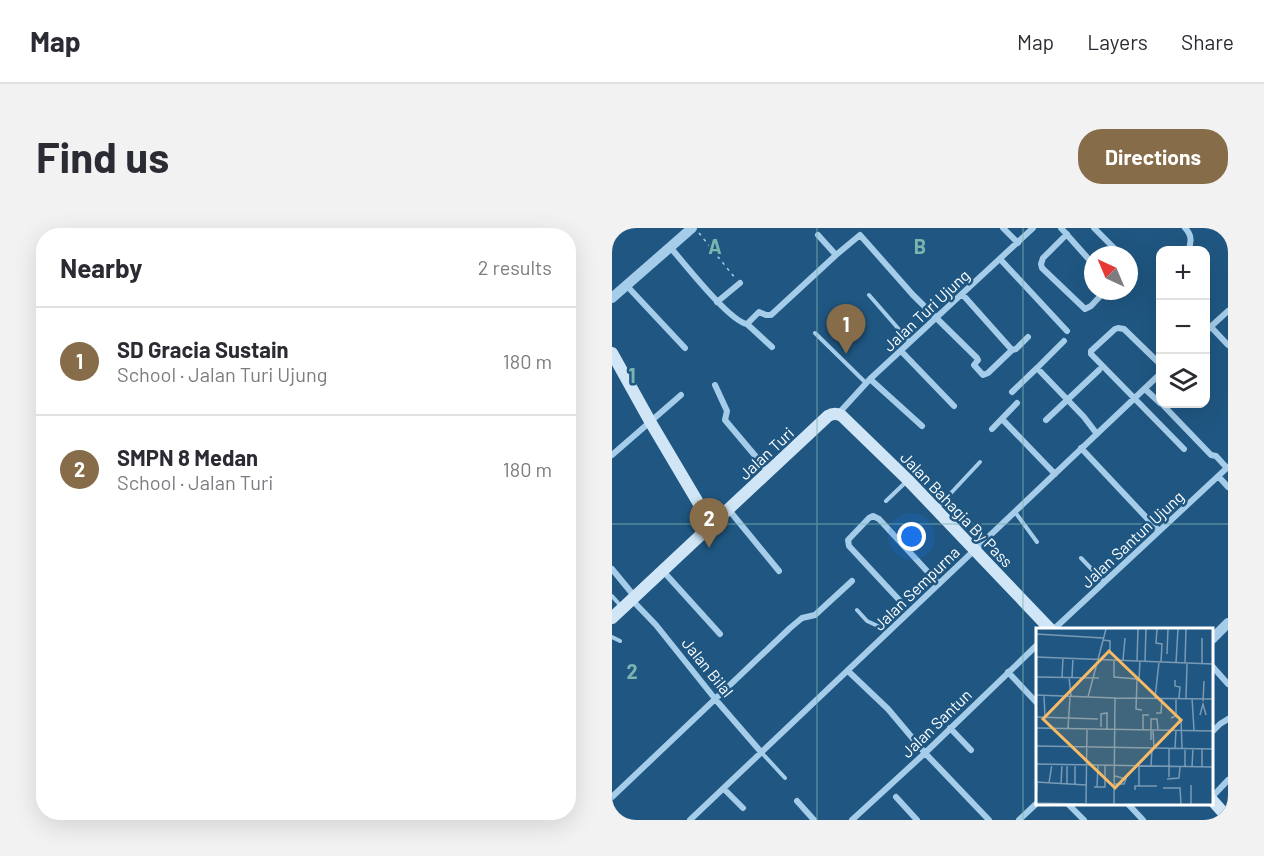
<!DOCTYPE html>
<html lang="en">
<head>
<meta charset="utf-8">
<style>
  body { margin:0; font-family:Barlow,sans-serif; background:#f2f2f3; color:#2b2b33 }
  .controls { position:absolute; right:18px; top:18px; display:grid; overflow:hidden; border-radius:12px; box-shadow:0 6px 24px #0002 }
  .controls button { width:54px; height:54px; display:grid; place-items:center; padding:0; border:0; border-bottom:2px solid #e1e1e2; background:#fff; color:#2b2b33; font:30px sans-serif }
  .compass { position:absolute; left:472px; top:18px; width:54px; height:54px; border-radius:50%; background:#fff; box-shadow:0 6px 24px #0002; rotate:316deg }
  .you { position:absolute; left:300px; top:309px; width:21px; height:21px; margin:-15px; border:4px solid #fff; border-radius:50%; background:#1a73e8; box-shadow:0 0 0 9px #1a73e833 }
  .badge { display:grid; place-items:center; width:39px; height:39px; border-radius:50%; background:#876c4a; color:#fff; font-size:20px; font-weight:700 }
  .pin { position:absolute; translate:-50% -50px; filter:drop-shadow(0 2px 3px #0008) }
  .pin::after { content:''; position:absolute; top:32px; width:21px; height:18px; background:inherit; clip-path:polygon(0 0,100% 0,50% 100%) }
  .list { margin:0; padding:0; list-style:none }
  h2 { display:flex; justify-content:space-between; align-items:center; height:78px; margin:0; padding:0 24px; font-size:26px }
  h2 small { font-size:20px; font-weight:400; color:#7c7c81 }
  .list li { display:grid; grid-template-columns:39px 1fr auto; gap:18px; align-items:center; box-sizing:border-box; height:108px; padding:0 24px; border-top:2px solid #e1e1e2 }
  .list b { display:block; font-size:22px; white-space:nowrap }
  .list p { margin:0; font-size:20px; white-space:nowrap; color:#7c7c81 }
  .list em { font-size:20px; font-style:normal; color:#7c7c81 }
  .icon { flex:none; width:33px; height:33px; fill:none; stroke:currentColor; stroke-width:2; stroke-linecap:round; stroke-linejoin:round }
  .map { position:relative; flex:none; width:616px; height:592px; overflow:hidden; border-radius:24px }
  header { display:flex; align-items:center; gap:36px; box-sizing:border-box; height:84px; padding:0 30px; background:#fff; border-bottom:2px solid #e1e1e2 }
  header strong { font-size:28px }
  nav { display:flex; gap:33px; margin-inline-start:auto; font-size:21px }
  .intro { display:flex; align-items:center; justify-content:space-between; box-sizing:border-box; height:144px; padding:0 36px }
  h1 { margin:0; font-size:42px }
  .button { padding:15px 27px; border-radius:24px; background:#876c4a; color:#fff; font-size:21px; font-weight:700 }
  main { display:flex; gap:36px; padding:0 36px }
  aside { flex:1; background:#fff; border-radius:24px; box-shadow:0 6px 24px #0002 }
  .map>svg:first-child { display:block }
</style>
</head>
<body>
<header>
<strong>Map</strong>
<nav><a>Map</a><a>Layers</a><a>Share</a></nav>
</header>
<div class="intro"><h1>Find us</h1><a class="button">Directions</a></div>
<main>
<aside>
<h2>Nearby<small>2 results</small></h2>
<ul class="list">
<li><span class="badge">1</span><div><b>SD Gracia Sustain</b><p>School · Jalan Turi Ujung</p></div><em>180 m</em></li>
<li><span class="badge">2</span><div><b>SMPN 8 Medan</b><p>School · Jalan Turi</p></div><em>180 m</em></li>
</ul>
</aside>
<div class="map">
<svg width="616" height="592" viewBox="0 0 616 592">
  <rect width="100%" height="100%" fill="#1f5782"/>
  <g fill="none" stroke-linecap="round" stroke-linejoin="round">
    <!-- path -->
    <path stroke="#a5cce9" stroke-width="1.5" stroke-dasharray="3 4.5" stroke-linecap="butt" d="M 87,5 L 123,50"/>
    <!-- service -->
    <path stroke="#a5cce9" stroke-width="4" d="M 257,67 L 298,114
      M 203,105 L 254,155
      M 274,273 L 295,253
      M 325,280 L 368,234
      M 403,284 L 425,314
      M 469,330 L 492,354
      M 0,368 L 8,377
      M 245,382 L 255,393 L 268,399 L 275,405
      M 0,409 L 8,413
      M 150,525 L 173,550"/>
    <!-- minor -->
    <path stroke="#a5cce9" stroke-width="6" d="M 2,0 L 4,2
      M 391,0 L 406,15
      M 449,0 L 481,36
      M 482,0 L 509,27
      M 573,0 C 580,7 580,14 576,22
      M 455,6 L 431,30 L 429,36 L 430,40 L 473,81 L 479,78 L 493,63
      M 206,7 L 224,27
      M 58,19 C 72,35 117,93 135,96 L 147,84 L 154,87 L 159,87 L 224,27 L 248,7 L 301,67 L 365,130 L 366,132 L 362,137 L 371,147 L 376,145 L 400,122
      M 388,31 L 455,103
      M 517,35 L 519,37
      M 15,58 L 73,120
      M 351,67 L 400,122 L 404,121 L 416,109
      M 105,74 L 128,55
      M 135,96 L 160,119
      M 599,99 L 616,117
      M 594,103 L 616,83
      M 452,113 L 425,140 L 472,189 L 485,206
      M 289,123 L 342,178
      M 548,136 L 512,101 L 506,100 L 503,101 L 479,123 L 479,126 L 572,221
      M 258,151 L 310,198
      M 103,157 L 115,183 L 113,192 L 156,243
      M 533,161 L 548,175
      M 400,164 L 425,140
      M 550,176 L 599,227 L 604,228 L 615,240
      M 226,186 L 258,151 L 421,0
      M 390,191 L 443,246
      M 434,192 L 487,142
      M 380,201 L 405,175
      M 469,220 L 547,303
      M 0,227 L 69,167
      M 607,249 L 616,259
      M 117,282 L 167,343
      M 0,341 L 23,369
      M 51,343 L 108,406
      M 20,372 L 44,397 L 104,472 L 149,524
      M 290,375 L 237,318 L 236,312 L 257,290 L 261,288 L 267,291 L 327,356
      M 442,401 L 616,239
      M 600,438 L 616,456
      M 236,443 L 276,481 L 313,525 L 377,592
      M 396,444 L 425,475
      M 338,500 L 359,522
      M 600,504 L 608,496 L 616,491
      M 112,561 L 131,580
      M 0,569 L 178,400 L 190,390 L 203,387 L 240,353
      M 284,569 L 305,592
      M 600,569 L 616,552
      M 185,573 L 202,592
      M 456,576 L 472,592
      M 516,576 L 531,592
      M 78,592 L 548,146
      M 240,592 L 313,525 L 425,417
      M 407,592 L 425,575"/>
    <!-- tertiary -->
    <path stroke="#a5cce9" stroke-width="10" d="M 0,70 L 80,0
      M 600,411 L 616,395"/>
    <!-- secondary -->
    <path stroke="#d0e6f7" stroke-width="12" d="M 0,125 L 39,195 L 100,298
      M 0,390 L 216,188 C 221,185 225,185 230,188 L 296,252 L 438,401
      M 600,572 L 616,590"/>
  </g>
  <!-- grid -->
  <path fill="none" stroke="#7bb4af" stroke-width="1.5" stroke-opacity="0.55" d="M 205,0 L 205,592M 411,0 L 411,592M 0,296 L 616,296"/>
  <g text-anchor="middle" dominant-baseline="central" stroke-width="5" stroke-linejoin="round" paint-order="stroke">
    <!-- street labels -->
    <g font-size="16" fill="#fff" stroke="#1f5782">
      <text transform="translate(314 82) rotate(-43)">Jalan Turi Ujung</text>
      <text transform="translate(154 225) rotate(-43)">Jalan Turi</text>
      <text transform="translate(345 281) rotate(46)">Jalan Bahagia By Pass</text>
      <text transform="translate(520 311) rotate(-43)">Jalan Santun Ujung</text>
      <text transform="translate(304 360) rotate(-44)">Jalan Sempurna</text>
      <text transform="translate(96 439) rotate(51)">Jalan Bilal</text>
      <text transform="translate(324 495) rotate(-44)">Jalan Santun</text>
    </g>
  </g>
  <!-- overview -->
  <g transform="translate(424 400)">
    <rect width="177" height="177" fill="#1f5782"/>
    <path fill="none" stroke="#799ab4" stroke-width="1.5" d="M 121,1 L 120,15 L 126,16 L 125,34M 0,6 L 67,10M 166,10 L 166,36M 67,12 L 74,13 L 74,24M 131,26 L 132,1M 0,29 L 177,36M 78,32 L 78,49 L 101,51 L 100,81 L 106,82M 87,32 L 89,10M 101,33 L 102,1M 109,33 L 110,1M 140,35 L 142,1M 149,35 L 150,1M 0,49 L 63,50M 26,49 L 27,30M 33,49 L 35,68M 36,49 L 37,30M 103,51 L 104,33M 139,52 L 139,58 L 144,59 L 143,70M 0,67 L 79,70 L 78,176M 8,68 L 9,89M 52,69 L 70,1M 79,70 L 177,71M 119,70 L 123,34M 150,70 L 151,36M 156,70 L 158,102M 167,73 L 168,53M 120,85 L 125,85 L 126,70M 164,87 L 167,76 L 170,87M 0,89 L 62,91M 135,90 L 140,88 L 140,70M 145,91 L 146,120M 65,99 L 65,86 L 71,85 L 71,101M 0,100 L 177,103M 32,100 L 34,69M 107,101 L 107,87 L 113,87M 117,102 L 118,120M 115,112 L 115,91 L 121,91 L 122,101M 0,118 L 177,121M 139,120 L 140,102M 166,120 L 166,139M 0,136 L 177,139 L 177,164M 103,138 L 103,158M 115,138 L 116,120M 149,139 L 149,120M 156,139 L 157,120M 133,149 L 133,120M 131,151 L 143,150 L 144,139M 0,154 L 50,157M 13,155 L 16,136M 25,156 L 26,136M 31,156 L 31,136M 79,156 L 88,156 L 90,151 L 79,148M 39,157 L 39,137M 155,157 L 155,176M 58,159 L 61,159 L 62,137M 61,159 L 69,159 L 69,137M 127,160 L 144,160 L 145,176M 99,162 L 99,158 L 121,158M 0,175 L 48,176M 0,175 L 1,154M 50,176 L 51,101"/>
    <path fill="#f7bb65" fill-opacity="0.15" stroke="#f7bb65" stroke-width="3" d="M 73,23 L 145,92 L 79,160 L 7,91 Z"/>
    <rect width="177" height="177" fill="none" stroke="#fff" stroke-width="3"/>
  </g>
  <g font-size="20" text-anchor="middle" font-weight="bold" fill="#7bb4af" stroke="#1f5782" stroke-width="5" stroke-linejoin="round" paint-order="stroke">
    <text x="103" y="26">A</text>
    <text x="308" y="26">B</text>
    <text x="20" y="155">1</text>
    <text x="20" y="451">2</text>
  </g>
</svg>
<div class="controls">
<button>+</button>
<button>−</button>
<button><svg class="icon" aria-label="layers" viewBox="0 0 24 24"><path d="M12 4l9 5-9 5-9-5zM3 14l9 5 9-5"/></svg></button>
</div>
<svg class="compass" viewBox="-18 -18 36 36"><path d="M0-13l5 13h-10z" fill="#e53935"/><path d="M0 13l5-13h-10z" fill="#7c7c81"/></svg>
<div class="you"></div>
<div class="pin badge" style="left:234px;top:126px">1</div>
<div class="pin badge" style="left:97px;top:320px">2</div>
</div>
</main>
</body>
</html>
